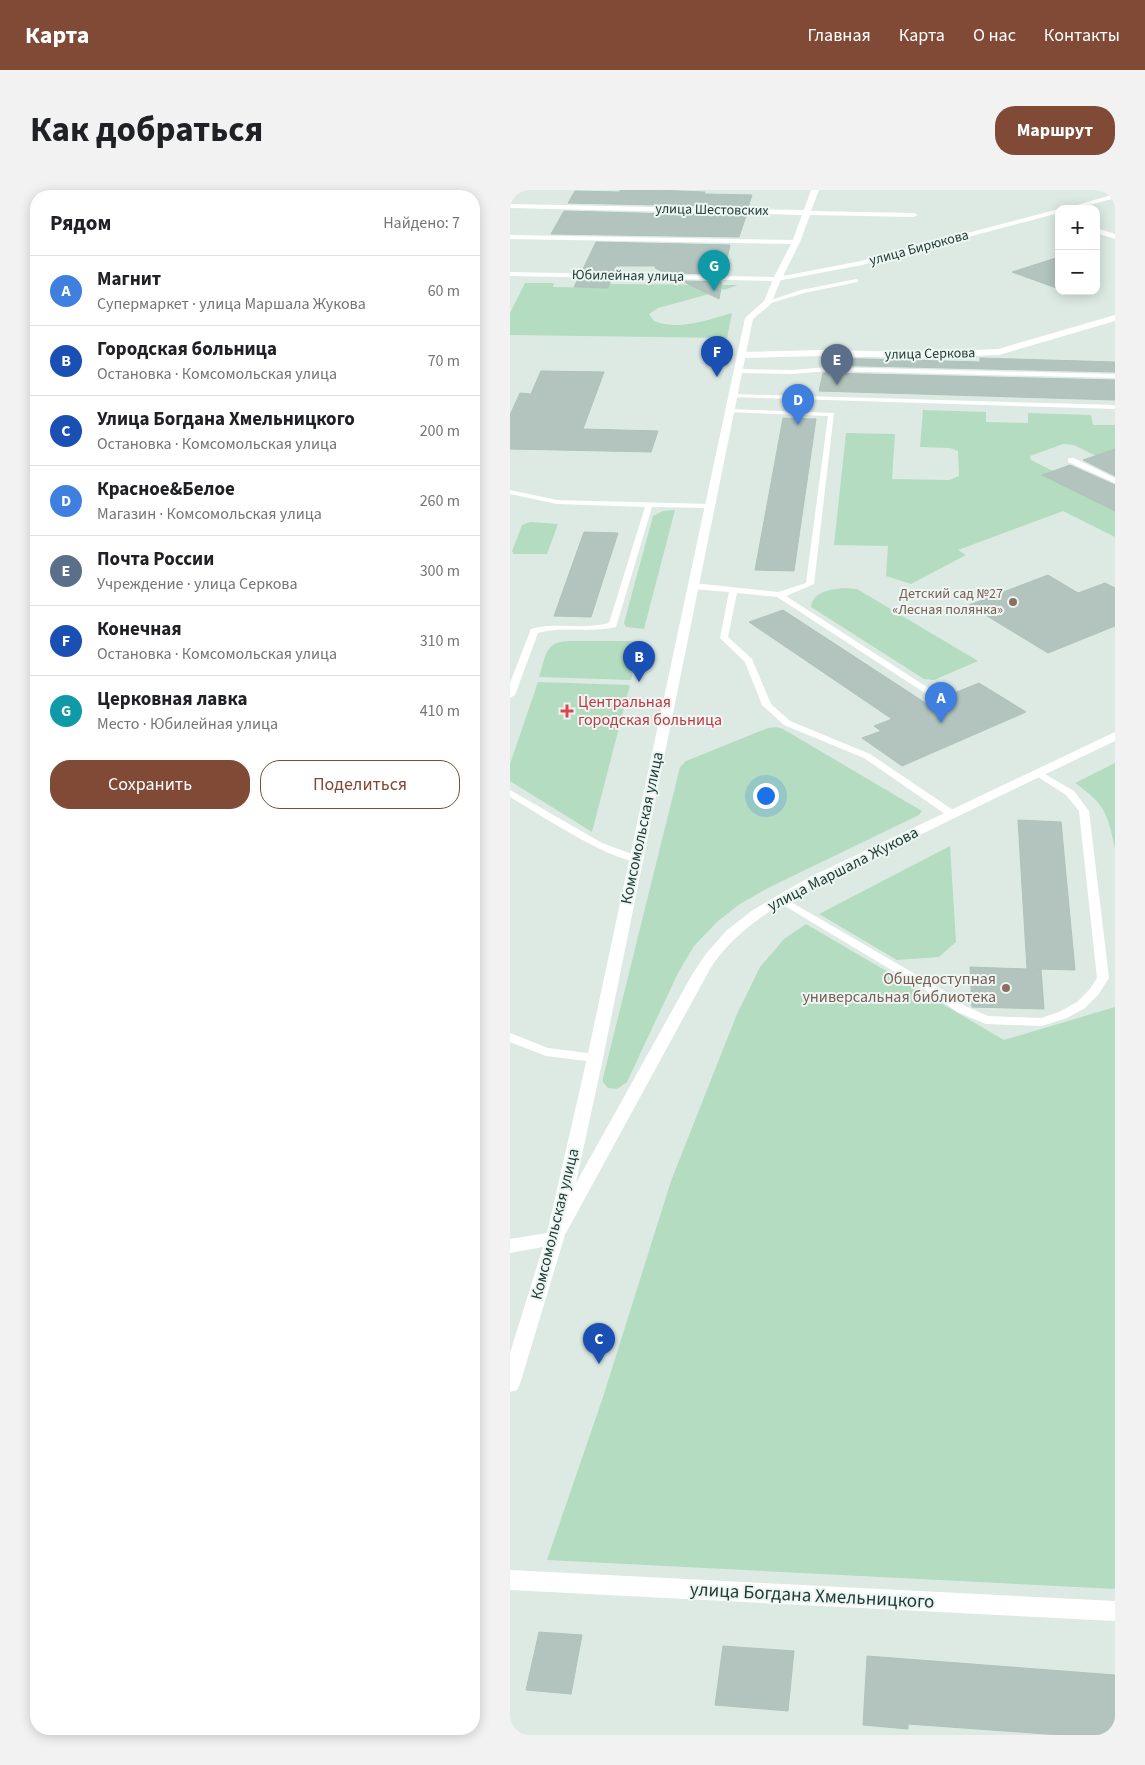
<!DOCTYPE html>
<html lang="ru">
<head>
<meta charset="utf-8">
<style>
  body { margin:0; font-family:"Source Sans 3",sans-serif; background:#f2f2f2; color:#202124 }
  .controls { position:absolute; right:15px; top:15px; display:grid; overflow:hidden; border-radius:10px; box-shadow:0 2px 12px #0003 }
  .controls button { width:45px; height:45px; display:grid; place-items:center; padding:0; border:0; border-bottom:1px solid #e0e0e0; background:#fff; color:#202124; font:25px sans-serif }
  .you { position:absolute; left:255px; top:605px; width:18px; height:18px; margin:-12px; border:4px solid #fff; border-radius:50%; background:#1a73e8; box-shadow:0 0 0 8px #1a73e833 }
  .badge { display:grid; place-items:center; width:32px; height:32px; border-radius:50%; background:#814a37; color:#fff; font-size:16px; font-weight:700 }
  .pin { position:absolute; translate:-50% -41px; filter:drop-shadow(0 1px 2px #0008) }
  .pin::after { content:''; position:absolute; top:26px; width:18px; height:15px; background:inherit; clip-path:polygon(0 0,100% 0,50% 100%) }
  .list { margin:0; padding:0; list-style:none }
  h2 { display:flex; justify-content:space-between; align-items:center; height:65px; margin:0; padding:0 20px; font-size:21px }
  h2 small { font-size:16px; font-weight:400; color:#757577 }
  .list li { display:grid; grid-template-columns:32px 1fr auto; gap:15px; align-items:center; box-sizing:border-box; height:70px; padding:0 20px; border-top:1px solid #e0e0e0 }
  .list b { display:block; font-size:19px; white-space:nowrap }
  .list p { margin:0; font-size:16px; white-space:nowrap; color:#757577 }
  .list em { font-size:16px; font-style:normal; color:#757577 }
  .actions { display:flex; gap:10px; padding:15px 20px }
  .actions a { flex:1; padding:11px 0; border:1px solid #814a37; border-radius:20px; text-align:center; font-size:18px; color:#814a37 }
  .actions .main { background:#814a37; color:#fff }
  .map { position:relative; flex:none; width:605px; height:1545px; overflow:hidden; border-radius:20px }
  header { display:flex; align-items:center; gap:30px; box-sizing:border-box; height:70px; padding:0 25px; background:#814a37; color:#fff }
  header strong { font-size:24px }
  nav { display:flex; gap:28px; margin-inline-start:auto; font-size:18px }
  .intro { display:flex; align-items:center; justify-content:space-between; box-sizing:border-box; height:120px; padding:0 30px }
  h1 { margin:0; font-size:35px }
  .button { padding:12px 22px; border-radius:20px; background:#814a37; color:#fff; font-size:18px; font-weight:700 }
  main { display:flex; gap:30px; padding:0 30px }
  aside { flex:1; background:#fff; border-radius:20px; box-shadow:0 2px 12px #0003 }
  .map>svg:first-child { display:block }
</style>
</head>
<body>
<header>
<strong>Карта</strong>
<nav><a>Главная</a><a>Карта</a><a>О нас</a><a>Контакты</a></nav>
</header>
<div class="intro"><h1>Как добраться</h1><a class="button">Маршрут</a></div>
<main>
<aside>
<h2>Рядом<small>Найдено: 7</small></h2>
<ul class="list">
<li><span class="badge" style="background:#3f7fe0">A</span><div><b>Магнит</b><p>Супермаркет · улица Маршала Жукова</p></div><em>60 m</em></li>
<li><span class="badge" style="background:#1a4fb4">B</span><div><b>Городская больница</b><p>Остановка · Комсомольская улица</p></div><em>70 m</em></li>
<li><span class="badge" style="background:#1a4fb4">C</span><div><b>Улица Богдана Хмельницкого</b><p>Остановка · Комсомольская улица</p></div><em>200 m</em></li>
<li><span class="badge" style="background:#3f7fe0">D</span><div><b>Красное&amp;Белое</b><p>Магазин · Комсомольская улица</p></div><em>260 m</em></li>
<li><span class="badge" style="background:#5c6f8a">E</span><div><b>Почта России</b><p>Учреждение · улица Серкова</p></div><em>300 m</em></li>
<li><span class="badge" style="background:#1a4fb4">F</span><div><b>Конечная</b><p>Остановка · Комсомольская улица</p></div><em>310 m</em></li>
<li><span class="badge" style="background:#0f9aa8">G</span><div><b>Церковная лавка</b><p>Место · Юбилейная улица</p></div><em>410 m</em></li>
</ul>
<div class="actions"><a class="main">Сохранить</a><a>Поделиться</a></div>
</aside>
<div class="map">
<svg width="605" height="1545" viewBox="0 0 605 1545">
  <rect width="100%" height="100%" fill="#ddeae4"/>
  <!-- green -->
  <path fill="#b4dcc0" d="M 15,93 L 44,93 L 43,97 L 98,98 L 100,94 L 228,95 L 214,100 L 206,96 L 192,100 L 198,104 L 203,103 L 148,118 L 139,124 L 144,131 C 169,141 197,130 222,123 L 217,148 L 0,145 L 0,123 Z
    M 413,220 L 476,222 L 476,232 L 518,233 L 518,223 L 581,225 L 583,235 L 605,235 L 605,259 L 586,266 L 564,255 L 553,254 L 520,266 L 521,270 L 543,281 L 533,285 L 605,321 L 605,347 L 553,321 L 448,360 L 456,365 L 401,394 L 376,386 L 378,356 L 324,355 L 336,243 L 385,244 L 382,289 L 439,290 L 449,286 L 448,261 L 440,258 L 410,257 Z
    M 165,320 L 134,439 L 116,437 L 114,433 L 143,326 L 153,321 Z
    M 20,332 L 48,334 L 37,364 L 4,364 L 2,361 L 12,335 Z
    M 333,398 L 347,399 L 468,471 L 424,490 L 414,489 L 301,417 C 303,401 320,400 333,398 Z
    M 59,451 L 131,451 L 121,490 L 29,487 C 36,466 34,452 59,451 Z
    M 28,492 L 120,495 L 82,642 L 0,591 L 0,574 Z
    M 266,537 L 273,539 L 412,621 L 409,625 L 258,698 L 230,714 L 208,731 L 184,756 L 168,783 L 117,892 L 107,899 L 98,898 L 93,892 L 93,888 L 170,577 L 176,571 L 258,538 Z
    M 605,573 L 605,659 C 598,624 595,614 565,593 Z
    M 440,656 L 446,752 L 429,767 L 387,770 L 309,724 Z
    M 296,734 L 494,850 L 605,817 L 605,1399 L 37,1370 L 93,1207 L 161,991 L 227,824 L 250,777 L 274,749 Z"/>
  <!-- building -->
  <path fill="#b2c4bd" stroke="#afc3bb" d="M 111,0 L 146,0 L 195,2 L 194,4 L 242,5 L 238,17 L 58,13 L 65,1 L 109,2 Z
    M 54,21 L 236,26 L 229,47 L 41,44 Z
    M 86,52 L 220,55 L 214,84 L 155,83 L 145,78 L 146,76 L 106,76 L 104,82 L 72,81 Z
    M 549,67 L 549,99 L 502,82 Z
    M 68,89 L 101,90 L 98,98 L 64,97 Z
    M 172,91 L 212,92 L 209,109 Z
    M 316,168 L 470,172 L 470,168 L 605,172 L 605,182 L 314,175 Z
    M 31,181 L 94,182 L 73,239 L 148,241 L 141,262 L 0,259 L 0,225 L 10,203 L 21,204 Z
    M 313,183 L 605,190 L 605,210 L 309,201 Z
    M 273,228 L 306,229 L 284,381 L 245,380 Z
    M 605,259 L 605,286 L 573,270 Z
    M 560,275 L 605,295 L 605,321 L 532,285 Z
    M 74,342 L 108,343 L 81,427 L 44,426 Z
    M 538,385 L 568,403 L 595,393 L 605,398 L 605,436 L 538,463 L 459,415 Z
    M 273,420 L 417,514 L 469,493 L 516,522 L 392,576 L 352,548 L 371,541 L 364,536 L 382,529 L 239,432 Z
    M 508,630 L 551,632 L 565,780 L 526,779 L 531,779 L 534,819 L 462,817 L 460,777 L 517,779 Z
    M 29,1442 L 72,1445 L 61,1504 L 16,1500 Z
    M 213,1456 L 284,1461 L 278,1521 L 205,1515 Z
    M 357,1466 L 605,1485 L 605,1545 L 550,1545 L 398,1534 L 398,1539 L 353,1535 Z"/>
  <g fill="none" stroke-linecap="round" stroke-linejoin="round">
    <!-- service -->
    <path fill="#fff" fill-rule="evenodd" d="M 0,45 L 286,50 L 289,52 L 286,54 L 0,49 Z
      M 346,89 L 348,90 L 348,92 L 294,103 L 258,114 L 255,112 L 291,100 Z
      M 319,177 L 605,184 L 605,188 L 319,181 L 281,184 L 228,183 L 225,181 L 228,179 L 281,180 Z
      M 222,204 L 605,215 L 605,219 L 220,207 L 219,206 Z
      M 219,219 L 324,223 L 304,394 L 276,406 L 426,503 L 421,506 L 418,505 L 267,407 L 227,403 L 218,447 L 242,469 L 261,514 L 280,531 L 360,564 L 446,622 L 447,624 L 446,626 L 438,626 L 354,568 L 274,535 L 252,515 L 235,472 L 210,448 L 219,402 L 183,399 L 179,396 L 183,393 L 268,402 L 296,393 L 318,226 L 217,222 L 216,221 Z
      M 558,268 L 564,268 L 605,288 L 605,293 L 558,272 Z
      M 0,300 L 47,310 L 199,314 L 203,316 L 199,318 L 142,317 L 106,437 C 80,443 53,436 28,443 L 5,505 L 0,508 L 0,493 L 21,439 C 47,432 73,440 99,433 L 135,317 L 47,314 L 0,304 Z
      M 528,580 L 564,601 L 579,621 L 599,788 L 588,805 L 575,818 L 557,828 L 532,836 L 476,834 L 447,822 L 428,808 L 265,710 L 266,708 L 274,708 L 436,802 L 455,816 L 478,826 L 531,828 L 549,822 L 567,812 L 580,799 L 587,788 L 569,621 L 556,605 L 525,585 L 523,583 Z
      M 0,600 L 92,653 L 130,667 L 131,669 L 130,671 C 108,676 22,620 0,607 Z
      M 0,843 L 38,858 L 85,864 L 91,868 L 85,872 L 36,866 L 0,852 Z"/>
    <!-- minor -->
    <path fill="#fff" fill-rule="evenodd" d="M 301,0 L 309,0 L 301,21 L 404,23 L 408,25 L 404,27 L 300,25 L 290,52 L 273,86 L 351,71 L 549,19 L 549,23 L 352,75 L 267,91 L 0,86 L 0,82 L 264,87 L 282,52 L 292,25 L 0,18 L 0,14 L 294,20 Z
      M 605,4 L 605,8 L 565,19 L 553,19 Z
      M 586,38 L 605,44 L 605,49 L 586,43 Z
      M 605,125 L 605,131 L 489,165 L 411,168 L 310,166 L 231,168 L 227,165 L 231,162 L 310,160 L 411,162 L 488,159 Z
      M 605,542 L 605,551 C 542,581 479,611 416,642 C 351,673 239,715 200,779 L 56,1043 L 50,1045 L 44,1043 L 41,1038 L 183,783 L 195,765 L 217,740 L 243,720 L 272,703 L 300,687 Z
      M 0,1380 L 605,1411 L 605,1431 L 0,1400 Z"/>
    <!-- tertiary -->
    <path fill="#fff" fill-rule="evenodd" d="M 264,87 L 271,89 L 261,114 L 243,129 L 93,868 L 54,1048 L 10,1194 L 7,1200 L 0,1202 L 0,1163 L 33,1057 L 0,1063 L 0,1049 L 37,1043 L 77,868 L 235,128 L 254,111 Z"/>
  </g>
  <!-- markers -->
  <g fill="#8d6e63" stroke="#edf6f2" stroke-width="2">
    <circle cx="503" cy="412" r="5"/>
    <circle cx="496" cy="798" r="5"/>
  </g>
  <path fill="#e0444e" stroke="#edf6f2" stroke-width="2" d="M54.5 513.5h5v5h5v5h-5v5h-5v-5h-5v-5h5z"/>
  <g text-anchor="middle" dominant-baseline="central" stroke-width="4" stroke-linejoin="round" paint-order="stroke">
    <!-- far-street labels -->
    <g font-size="14" fill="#1e3933" stroke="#edf6f2">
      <text transform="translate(202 20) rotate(1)">улица Шестовских</text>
      <text transform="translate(409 58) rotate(-15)">улица Бирюкова</text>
      <text transform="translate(118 86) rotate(1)">Юбилейная улица</text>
      <text transform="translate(420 164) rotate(-1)">улица Серкова</text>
    </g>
    <!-- far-education labels -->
    <g font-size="14" fill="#785e54" stroke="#edf6f2" text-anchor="end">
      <text x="493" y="404">Детский сад №27<tspan x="493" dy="16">«Лесная полянка»</tspan></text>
    </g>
    <!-- health labels -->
    <g font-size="16" fill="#be3a42" stroke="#edf6f2" text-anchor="start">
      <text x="68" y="512">Центральная<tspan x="68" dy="18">городская больница</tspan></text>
    </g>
    <!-- street labels -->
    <g font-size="16" fill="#1e3933" stroke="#edf6f2">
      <text transform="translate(132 638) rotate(-78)">Комсомольская улица</text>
      <text transform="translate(333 679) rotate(-27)">улица Маршала Жукова</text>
      <text transform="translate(45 1034) rotate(-76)">Комсомольская улица</text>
    </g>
    <!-- education labels -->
    <g font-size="16" fill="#785e54" stroke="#edf6f2" text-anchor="end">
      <text x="486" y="789">Общедоступная<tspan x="486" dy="18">универсальная библиотека</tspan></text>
    </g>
    <!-- near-street labels -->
    <g font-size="19" fill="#1e3933" stroke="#edf6f2">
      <text transform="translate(302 1406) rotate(3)">улица Богдана Хмельницкого</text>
    </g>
  </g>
</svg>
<div class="controls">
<button>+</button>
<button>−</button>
</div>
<div class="you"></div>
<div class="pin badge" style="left:431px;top:533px;background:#3f7fe0">A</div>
<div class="pin badge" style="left:129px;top:492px;background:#1a4fb4">B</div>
<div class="pin badge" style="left:89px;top:1174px;background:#1a4fb4">C</div>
<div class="pin badge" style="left:288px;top:235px;background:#3f7fe0">D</div>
<div class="pin badge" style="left:327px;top:195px;background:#5c6f8a">E</div>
<div class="pin badge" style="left:207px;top:187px;background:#1a4fb4">F</div>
<div class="pin badge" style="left:204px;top:101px;background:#0f9aa8">G</div>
</div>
</main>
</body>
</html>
